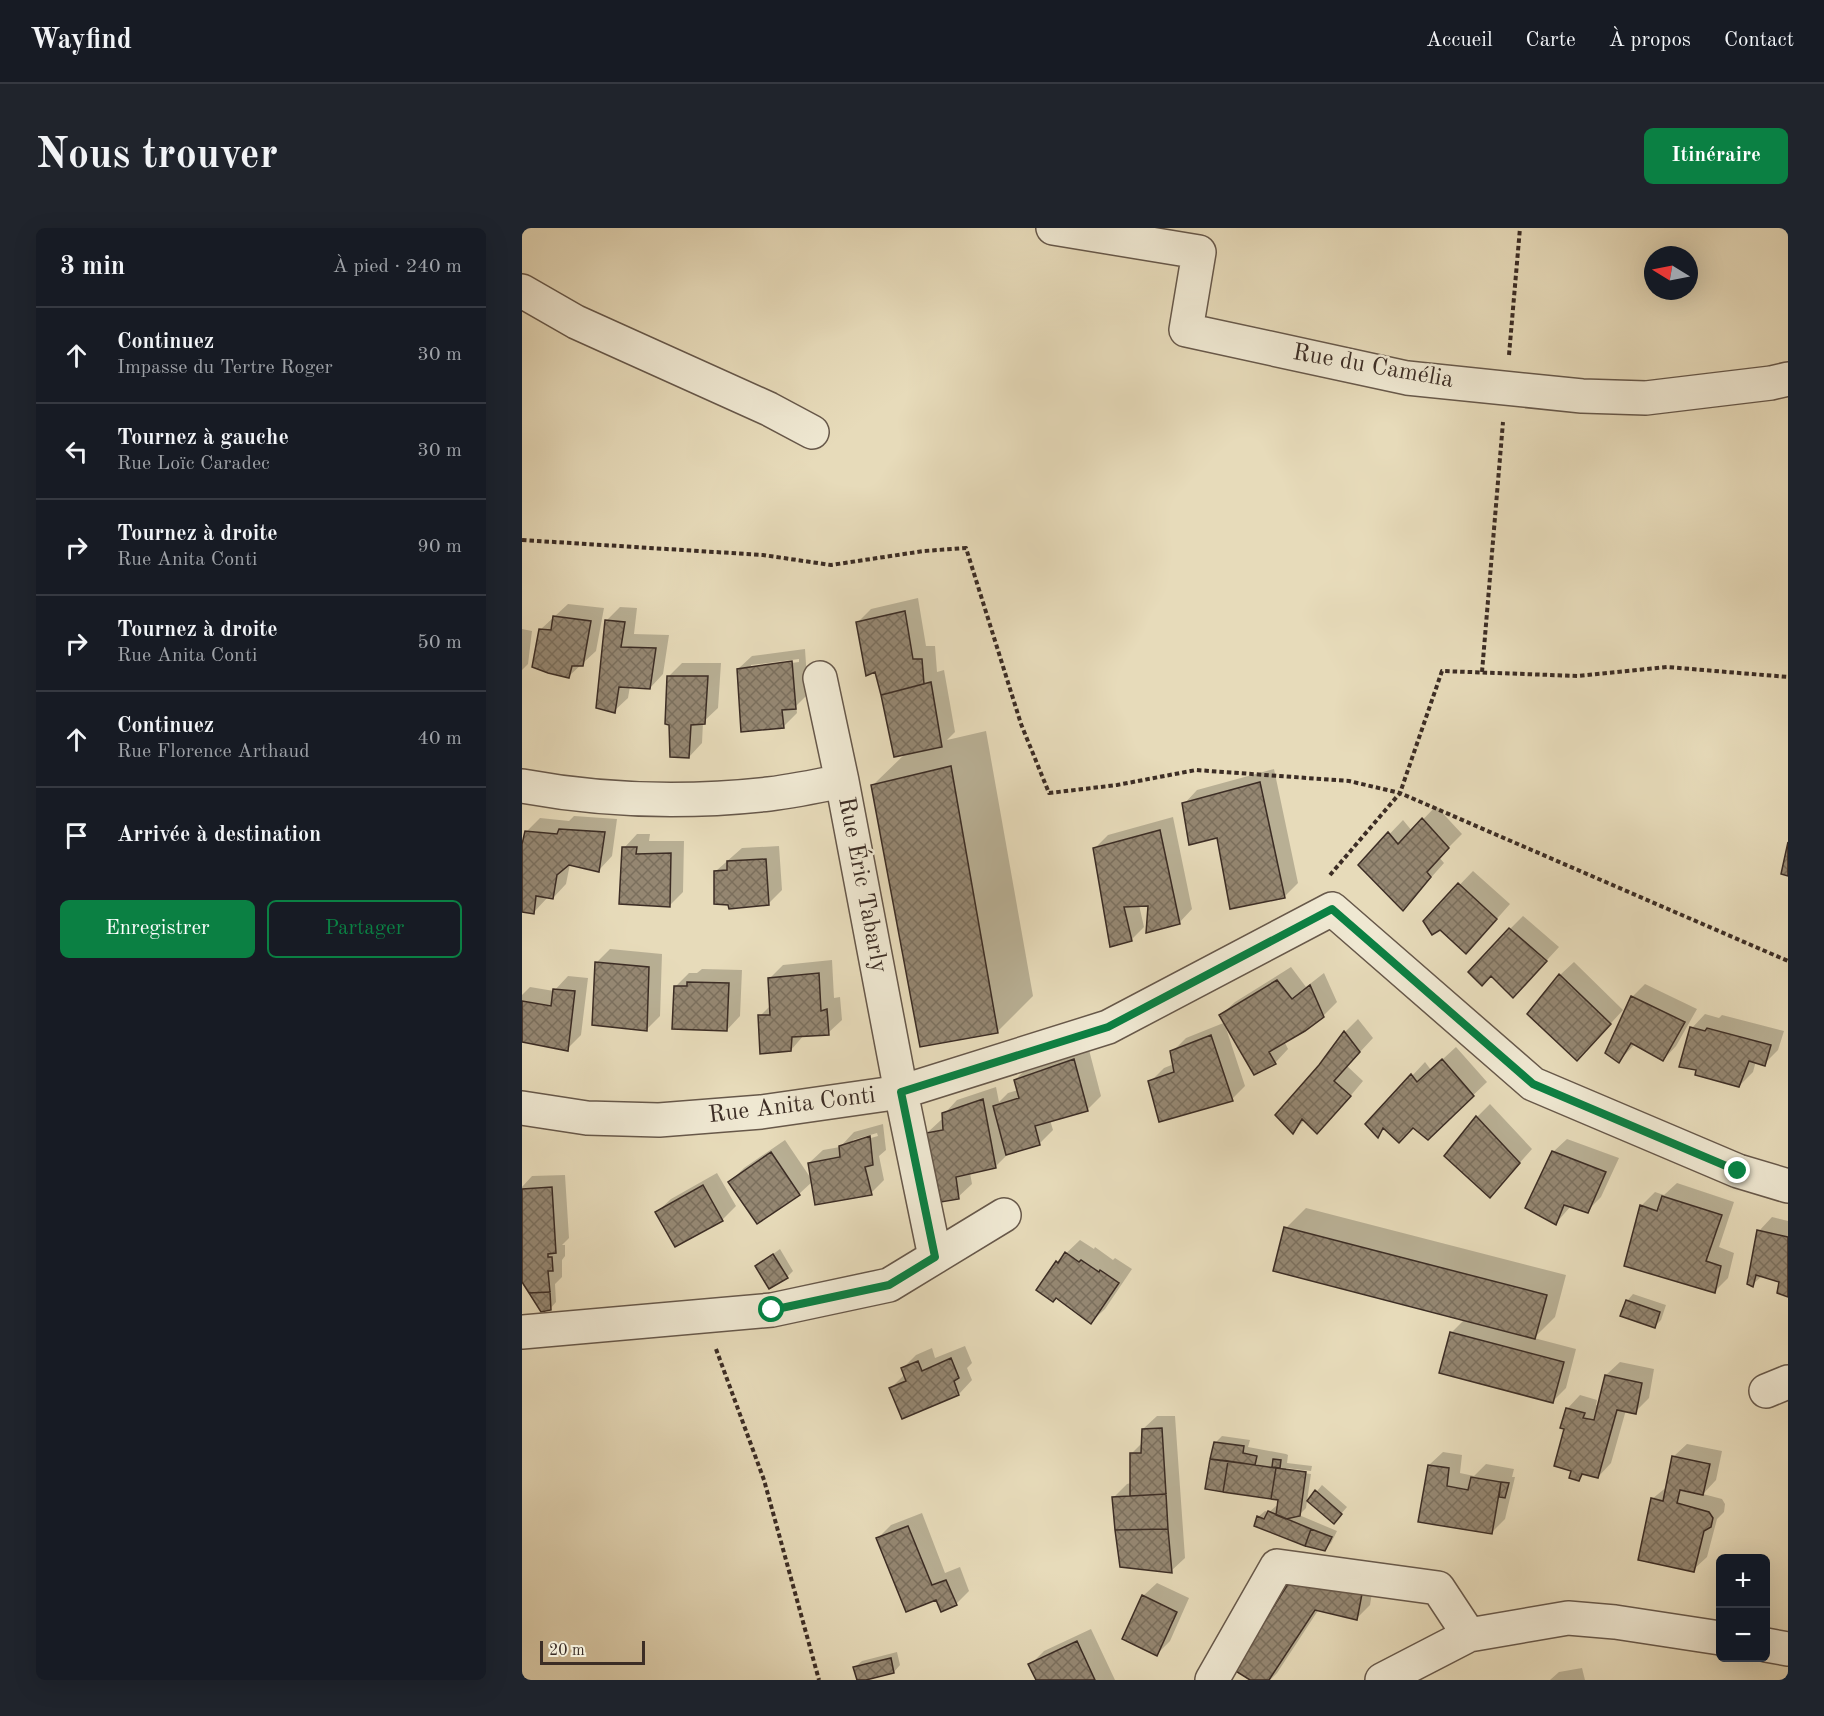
<!DOCTYPE html>
<html lang="fr">
<head>
<meta charset="utf-8">
<style>
  body { margin:0; font-family:"Old Standard TT",serif; background:#20242c; color:#f1f3f6 }
  .controls { position:absolute; right:18px; bottom:18px; display:grid; overflow:hidden; border-radius:9px; box-shadow:0 6px 24px #0002 }
  .controls button { width:54px; height:54px; display:grid; place-items:center; padding:0; border:0; border-bottom:2px solid #363941; background:#171b24; color:#f1f3f6; font:30px sans-serif }
  .compass { position:absolute; left:1122px; top:18px; width:54px; height:54px; border-radius:50%; background:#171b24; box-shadow:0 6px 24px #0002; rotate:280deg }
  .scale { position:absolute; left:18px; bottom:15px; width:105px; box-sizing:border-box; padding-left:6px; border:3px solid #3c2d25; border-top:0; font-size:16px; line-height:21px; white-space:nowrap; color:#3c2d25; -webkit-text-stroke:4px #efe8d2; paint-order:stroke }
  .stop { position:absolute; width:18px; height:18px; margin:-14px; border:4px solid #0b8043; border-radius:50%; background:#fff }
  .stop.end { background:#0b8043; border-color:#fff; box-shadow:0 2px 6px #0008 }
  .list { margin:0; padding:0; list-style:none }
  h2 { display:flex; justify-content:space-between; align-items:center; height:78px; margin:0; padding:0 24px; font-size:26px }
  h2 small { font-size:20px; font-weight:400; color:#9ea1a6 }
  .list li { display:grid; grid-template-columns:39px 1fr auto; gap:18px; align-items:center; box-sizing:border-box; height:96px; padding:0 24px; border-top:2px solid #363941 }
  .list b { display:block; font-size:22px; white-space:nowrap }
  .list p { margin:0; font-size:20px; white-space:nowrap; color:#9ea1a6 }
  .list em { font-size:20px; font-style:normal; color:#9ea1a6 }
  .actions { display:flex; gap:12px; padding:18px 24px }
  .actions a { flex:1; padding:14px 0; border:2px solid #0b8043; border-radius:9px; text-align:center; font-size:21px; color:#0b8043 }
  .actions .main { background:#0b8043; color:#fff }
  .icon { flex:none; width:33px; height:33px; fill:none; stroke:currentColor; stroke-width:2; stroke-linecap:round; stroke-linejoin:round }
  .map { position:relative; flex:none; width:1266px; height:1452px; overflow:hidden; border-radius:9px }
  header { display:flex; align-items:center; gap:36px; box-sizing:border-box; height:84px; padding:0 30px; background:#171b24; border-bottom:2px solid #363941 }
  header strong { font-size:28px }
  nav { display:flex; gap:33px; margin-inline-start:auto; font-size:21px }
  .intro { display:flex; align-items:center; justify-content:space-between; box-sizing:border-box; height:144px; padding:0 36px }
  h1 { margin:0; font-size:42px }
  .button { padding:15px 27px; border-radius:9px; background:#0b8043; color:#fff; font-size:21px; font-weight:700 }
  main { display:flex; gap:36px; padding:0 36px }
  aside { flex:1; background:#171b24; border-radius:9px; box-shadow:0 6px 24px #0002 }
  .map>svg:first-child { display:block }
</style>
</head>
<body>
<header>
<strong>Wayfind</strong>
<nav><a>Accueil</a><a>Carte</a><a>À propos</a><a>Contact</a></nav>
</header>
<div class="intro"><h1>Nous trouver</h1><a class="button">Itinéraire</a></div>
<main>
<aside>
<h2>3 min<small>À pied · 240 m</small></h2>
<ul class="list">
<li><svg class="icon" aria-label="ahead" viewBox="0 0 24 24"><path d="M12 20V5M6 11l6-6 6 6"/></svg><div><b>Continuez</b><p>Impasse du Tertre Roger</p></div><em>30 m</em></li>
<li><svg class="icon" aria-label="left" viewBox="0 0 24 24"><path d="M17 20v-9H6M10 6l-5 5 5 5"/></svg><div><b>Tournez à gauche</b><p>Rue Loïc Caradec</p></div><em>30 m</em></li>
<li><svg class="icon" aria-label="right" viewBox="0 0 24 24"><path d="M7 20v-9h11M14 6l5 5-5 5"/></svg><div><b>Tournez à droite</b><p>Rue Anita Conti</p></div><em>90 m</em></li>
<li><svg class="icon" aria-label="right" viewBox="0 0 24 24"><path d="M7 20v-9h11M14 6l5 5-5 5"/></svg><div><b>Tournez à droite</b><p>Rue Anita Conti</p></div><em>50 m</em></li>
<li><svg class="icon" aria-label="ahead" viewBox="0 0 24 24"><path d="M12 20V5M6 11l6-6 6 6"/></svg><div><b>Continuez</b><p>Rue Florence Arthaud</p></div><em>40 m</em></li>
<li><svg class="icon" aria-label="arrive" viewBox="0 0 24 24"><path d="M6 21V4h12l-3 4 3 4H6"/></svg><div><b>Arrivée à destination</b></div></li>
</ul>
<div class="actions"><a class="main">Enregistrer</a><a>Partager</a></div>
</aside>
<div class="map">
<svg width="1266" height="1452" viewBox="0 0 1266 1452">
  <defs>
    <pattern id="building-cross-hatch" width="8" height="8" patternUnits="userSpaceOnUse" patternTransform="scale(1.5)"><rect width="8" height="8" fill="#958772"/><path d="M0 0l8 8M0 8l8-8" fill="none" stroke="#7b6f5d"/></pattern>
  </defs>
  <rect width="100%" height="100%" fill="#e7dbba"/>
  <filter id="stains"><feTurbulence type="fractalNoise" baseFrequency=".00333" numOctaves="4"/><feColorMatrix values="0 0 0 0 .2 0 0 0 0 .09 0 0 0 0 .02 0 0 0 .5 -.17"/></filter>
  <radialGradient id="worn" r=".72"><stop offset=".6" stop-color="#630" stop-opacity="0"/><stop offset="1" stop-color="#630" stop-opacity=".3"/></radialGradient>
  <!-- shadow -->
  <path fill="#0003" fill-rule="evenodd" d="M 396,370 L 404,418 L 413,418 L 415,444 L 422,442 L 433,504 L 425,512 L 464,503 L 511,768 L 475,804 L 351,557 L 383,526 L 335,395 L 349,381 Z
    M 46,376 L 82,380 L 74,423 L 47,448 L 18,402 Z
    M 98,379 L 115,380 L 112,406 L 147,407 L 141,446 L 128,460 L 108,458 L 106,470 L 92,483 L 84,393 Z
    M 0,401 L 10,403 L 6,436 L 0,442 Z
    M 283,421 L 286,466 L 274,478 L 275,485 L 261,499 L 216,441 L 230,428 ZM 277,431 L 277,434 L 229,440 L 229,437 Z
    M 160,435 L 199,435 L 196,480 L 181,494 L 180,515 L 167,529 L 147,448 Z
    M 752,541 L 776,655 L 762,669 L 662,576 L 675,562 Z
    M 914,578 L 940,606 L 917,629 L 922,635 L 881,681 L 838,637 L 881,592 L 890,603 Z
    M 52,588 L 95,591 L 90,628 L 77,642 L 48,636 L 44,656 L 31,670 L 26,669 L 12,684 L 0,683 L 0,623 L 4,604 L 18,590 L 47,593 Z
    M 651,589 L 670,681 L 657,695 L 628,676 L 617,677 L 622,699 L 609,712 L 572,621 L 586,607 Z
    M 115,606 L 128,606 L 127,613 L 162,613 L 161,664 L 148,677 L 102,620 Z
    M 257,618 L 260,662 L 246,676 L 194,643 L 220,620 Z
    M 951,643 L 988,676 L 957,711 L 918,700 L 903,693 Z
    M 1001,688 L 1037,719 L 1004,755 L 988,701 Z
    M 88,721 L 140,726 L 138,788 L 125,801 L 74,735 Z
    M 310,732 L 312,770 L 318,769 L 320,792 L 306,805 L 282,807 L 269,822 L 238,788 L 249,777 L 247,751 L 261,737 Z
    M 1052,734 L 1101,782 L 1068,818 L 1038,747 Z
    M 769,739 L 784,759 L 802,745 L 815,774 L 801,788 L 762,813 L 766,821 L 753,835 L 703,797 L 723,858 L 710,871 L 628,854 L 642,840 L 652,836 L 650,824 L 664,810 L 704,794 L 699,787 L 713,774 Z
    M 180,741 L 220,742 L 218,788 L 205,802 L 153,759 L 167,745 L 175,745 Z
    M 46,748 L 66,750 L 59,807 L 45,821 L 0,813 L 0,767 L 8,759 L 32,763 Z
    M 1123,756 L 1175,781 L 1154,818 L 1141,832 L 1113,816 L 1097,833 L 1110,769 Z
    M 1183,786 L 1197,790 L 1200,787 L 1262,803 L 1256,822 L 1242,836 L 1234,833 L 1231,844 L 1217,858 L 1170,800 Z
    M 836,791 L 851,810 L 825,838 L 841,853 L 809,891 L 783,892 L 771,904 L 798,838 L 823,804 Z
    M 566,818 L 579,868 L 565,882 L 528,892 L 531,902 L 517,916 L 486,926 L 473,939 L 448,945 L 450,956 L 436,969 L 405,905 L 419,892 L 422,891 L 422,886 L 435,872 L 474,859 L 477,874 L 486,865 L 496,862 L 493,852 L 507,838 Z
    M 934,819 L 965,854 L 906,910 L 891,898 L 863,900 L 856,908 L 845,896 L 903,834 L 909,842 Z
    M 968,876 L 1010,921 L 968,968 L 924,928 L 955,889 Z
    M 361,896 L 364,922 L 357,928 L 362,952 L 349,965 L 291,953 L 277,966 L 208,954 L 222,940 L 263,912 L 290,952 L 287,935 L 301,922 L 318,919 L 332,904 ZM 355,905 L 356,908 L 331,915 L 331,912 Z
    M 1045,911 L 1097,930 L 1079,969 L 1065,983 L 1049,978 L 1034,995 L 1031,924 Z
    M 195,945 L 214,978 L 200,992 L 154,1017 L 135,984 L 149,971 Z
    M 43,947 L 47,1010 L 40,1017 L 43,1017 L 43,1028 L 40,1032 L 40,1049 L 33,1056 L 34,1074 L 28,1081 L 0,1020 L 0,959 L 10,948 Z
    M 1155,955 L 1212,974 L 1197,1019 L 1212,1025 L 1206,1050 L 1193,1063 L 1119,978 L 1133,964 L 1142,967 Z
    M 784,980 L 1044,1047 L 1033,1089 L 1012,1110 L 1054,1121 L 1044,1160 L 1030,1174 L 929,1105 L 943,1091 L 764,1000 Z
    M 1250,989 L 1266,993 L 1266,1067 L 1258,1053 L 1240,1048 L 1230,1057 L 1237,1003 Z
    M 558,1012 L 572,1021 L 573,1019 L 591,1032 L 593,1030 L 610,1041 L 583,1081 L 569,1094 L 535,1034 Z
    M 258,1021 L 271,1043 L 265,1049 L 235,1038 Z
    M 1111,1066 L 1144,1077 L 1139,1092 L 1133,1098 L 1105,1073 Z
    M 443,1118 L 450,1135 L 445,1140 L 450,1152 L 437,1166 L 369,1160 L 383,1146 L 381,1140 L 394,1127 L 410,1120 L 413,1130 Z
    M 1098,1134 L 1132,1141 L 1127,1170 L 1113,1184 L 1104,1182 L 1089,1235 L 1076,1249 L 1063,1245 L 1057,1251 L 1051,1242 L 1044,1200 L 1045,1181 L 1058,1167 L 1075,1172 L 1074,1177 L 1077,1178 L 1084,1147 Z
    M 635,1188 L 653,1188 L 663,1330 L 649,1343 L 592,1269 L 605,1256 L 609,1255 L 609,1226 L 621,1214 L 621,1201 Z
    M 700,1208 L 728,1212 L 726,1219 L 764,1226 L 766,1227 L 765,1235 L 790,1238 L 789,1243 L 764,1240 L 764,1243 L 789,1246 L 784,1280 L 777,1287 L 815,1303 L 809,1315 L 802,1322 L 736,1289 L 743,1283 L 747,1284 L 754,1278 L 757,1279 L 757,1271 L 693,1215 Z
    M 1165,1216 L 1200,1223 L 1194,1252 L 1181,1266 L 1200,1271 L 1203,1276 L 1202,1284 L 1195,1291 L 1185,1329 L 1171,1342 L 1130,1271 L 1146,1258 L 1151,1229 Z
    M 921,1224 L 940,1227 L 938,1245 L 952,1248 L 964,1236 L 992,1241 L 990,1249 L 993,1249 L 983,1291 L 969,1305 L 898,1293 L 907,1237 Z
    M 800,1257 L 825,1279 L 812,1294 L 787,1273 Z
    M 400,1285 L 423,1345 L 438,1339 L 447,1363 L 434,1376 L 415,1370 L 356,1310 L 369,1297 Z
    M 852,1353 L 848,1377 L 834,1391 L 797,1381 L 755,1445 L 748,1452 L 731,1452 L 768,1357 Z
    M 635,1355 L 667,1370 L 648,1413 L 635,1426 L 621,1368 Z
    M 569,1401 L 593,1452 L 516,1452 L 508,1437 L 522,1423 Z
    M 375,1424 L 378,1437 L 372,1444 L 336,1452 L 333,1439 L 340,1433 Z
    M 1060,1440 L 1063,1452 L 1028,1452 L 1037,1444 Z"/>
  <!-- building -->
  <path fill="url(#building-cross-hatch)" stroke="#3c2d25" stroke-width="1.5" d="M 383,383 L 391,431 L 400,431 L 402,456 L 359,467 L 353,444 L 344,448 L 334,394 Z
    M 31,388 L 69,393 L 61,438 L 50,438 L 47,450 L 26,445 L 10,439 L 17,401 L 29,402 Z
    M 83,392 L 103,394 L 99,419 L 134,420 L 128,461 L 97,459 L 93,485 L 74,480 Z
    M 270,433 L 274,481 L 260,482 L 262,500 L 219,504 L 215,441 Z
    M 145,448 L 186,448 L 183,496 L 169,497 L 167,530 L 148,529 L 147,497 L 143,496 Z
    M 409,454 L 420,519 L 372,529 L 359,467 Z
    M 429,538 L 476,805 L 398,819 L 349,557 Z
    M 738,554 L 763,670 L 708,681 L 695,610 L 667,617 L 660,575 Z
    M 900,590 L 927,620 L 905,644 L 909,649 L 881,683 L 836,637 L 866,604 L 876,616 Z
    M 37,601 L 83,604 L 77,644 L 47,637 L 35,647 L 31,671 L 14,668 L 12,686 L 0,684 L 0,616 L 3,603 L 35,606 Z
    M 638,602 L 658,696 L 624,705 L 626,678 L 602,679 L 610,713 L 588,719 L 571,620 Z
    M 1266,614 L 1266,648 L 1259,646 Z
    M 100,619 L 115,619 L 114,626 L 149,625 L 148,679 L 97,676 Z
    M 244,631 L 247,677 L 207,681 L 206,677 L 192,676 L 192,643 L 205,642 L 205,633 Z
    M 936,655 L 975,691 L 944,726 L 918,702 L 910,707 L 901,693 Z
    M 987,700 L 1025,733 L 991,770 L 969,748 L 960,758 L 946,744 Z
    M 73,734 L 127,739 L 125,803 L 70,797 Z
    M 297,745 L 299,783 L 305,781 L 307,807 L 270,809 L 269,823 L 238,826 L 236,787 L 248,787 L 246,750 Z
    M 1037,746 L 1089,796 L 1055,833 L 1005,786 Z
    M 755,752 L 770,771 L 788,757 L 802,789 L 783,803 L 747,824 L 754,836 L 732,847 L 697,787 Z
    M 165,754 L 207,755 L 205,803 L 150,801 L 152,758 L 165,758 Z
    M 31,761 L 53,763 L 46,823 L 0,814 L 0,773 L 29,778 Z
    M 1109,768 L 1163,794 L 1141,833 L 1109,815 L 1097,835 L 1083,825 Z
    M 1168,799 L 1183,803 L 1185,800 L 1249,817 L 1243,838 L 1227,833 L 1217,859 L 1173,847 L 1174,842 L 1157,839 Z
    M 822,803 L 838,824 L 812,853 L 829,868 L 795,906 L 780,891 L 771,906 L 753,887 L 797,837 Z
    M 689,807 L 711,873 L 637,894 L 626,853 L 652,844 L 648,823 Z
    M 552,831 L 566,883 L 513,898 L 518,917 L 484,927 L 471,878 L 497,870 L 492,852 Z
    M 920,831 L 952,868 L 906,912 L 891,900 L 877,915 L 861,900 L 856,910 L 843,896 L 889,846 L 895,854 Z
    M 461,871 L 474,940 L 434,949 L 437,971 L 419,974 L 404,905 L 421,902 L 420,885 Z
    M 954,888 L 998,935 L 968,970 L 922,928 Z
    M 348,908 L 351,937 L 343,939 L 350,967 L 293,977 L 286,935 L 318,929 L 317,918 Z
    M 1030,923 L 1084,944 L 1066,985 L 1042,977 L 1034,997 L 1003,980 Z
    M 249,924 L 278,967 L 235,996 L 206,954 Z
    M 181,957 L 201,993 L 153,1019 L 133,984 Z
    M 30,959 L 34,1025 L 26,1026 L 26,1029 L 30,1029 L 31,1043 L 26,1043 L 28,1064 L 7,1065 L 0,1054 L 0,961 Z
    M 1140,968 L 1200,987 L 1184,1033 L 1199,1038 L 1193,1065 L 1102,1038 L 1118,977 L 1135,983 Z
    M 762,999 L 1025,1067 L 1013,1111 L 751,1043 Z
    M 1235,1002 L 1266,1009 L 1266,1069 L 1255,1065 L 1257,1054 L 1234,1047 L 1231,1059 L 1225,1056 Z
    M 543,1024 L 557,1034 L 559,1032 L 577,1044 L 578,1042 L 597,1055 L 569,1096 L 534,1070 L 531,1074 L 514,1062 L 534,1033 L 536,1035 Z
    M 251,1026 L 266,1050 L 247,1061 L 233,1038 Z
    M 28,1064 L 29,1082 L 19,1084 L 7,1065 Z
    M 1104,1072 L 1138,1084 L 1133,1100 L 1098,1088 Z
    M 928,1104 L 1042,1134 L 1031,1175 L 917,1145 Z
    M 429,1130 L 437,1150 L 432,1153 L 437,1167 L 380,1191 L 367,1160 L 384,1153 L 379,1140 L 396,1133 L 400,1143 Z
    M 1083,1147 L 1120,1155 L 1114,1186 L 1095,1182 L 1076,1250 L 1060,1246 L 1057,1253 L 1047,1250 L 1049,1243 L 1032,1238 L 1042,1201 L 1038,1200 L 1044,1180 L 1063,1185 L 1061,1190 L 1072,1192 Z
    M 640,1200 L 644,1266 L 608,1268 L 608,1225 L 619,1225 L 620,1201 Z
    M 692,1214 L 722,1218 L 721,1225 L 735,1228 L 733,1237 L 688,1231 Z
    M 1150,1228 L 1188,1236 L 1181,1267 L 1158,1262 L 1155,1275 L 1187,1284 L 1191,1290 L 1189,1299 L 1182,1303 L 1172,1344 L 1116,1332 L 1129,1270 L 1141,1273 Z
    M 688,1231 L 706,1233 L 701,1264 L 683,1261 Z
    M 751,1231 L 759,1232 L 758,1240 L 750,1239 Z
    M 706,1233 L 754,1240 L 749,1271 L 701,1264 Z
    M 906,1237 L 927,1240 L 925,1258 L 946,1262 L 949,1249 L 979,1254 L 970,1306 L 896,1294 Z
    M 754,1240 L 784,1244 L 778,1288 L 764,1291 L 754,1287 L 756,1272 L 749,1271 Z
    M 979,1254 L 987,1255 L 983,1270 L 977,1269 Z
    M 793,1262 L 820,1286 L 812,1296 L 785,1273 Z
    M 644,1266 L 646,1301 L 593,1302 L 590,1269 Z
    M 746,1283 L 789,1301 L 783,1318 L 732,1298 L 735,1288 L 742,1291 Z
    M 386,1298 L 410,1357 L 424,1352 L 435,1377 L 419,1384 L 414,1372 L 384,1384 L 354,1310 Z
    M 646,1301 L 650,1345 L 598,1339 L 593,1302 Z
    M 789,1301 L 810,1309 L 803,1323 L 783,1318 Z
    M 766,1356 L 840,1366 L 835,1392 L 793,1382 L 747,1452 L 728,1452 L 712,1442 Z
    M 620,1367 L 655,1384 L 635,1428 L 600,1411 Z
    M 555,1413 L 573,1452 L 514,1452 L 506,1436 Z
    M 369,1430 L 372,1445 L 344,1452 L 335,1452 L 331,1439 Z"/>
  <g fill="none" stroke-linecap="round" stroke-linejoin="round">
    <defs>
      <path id="minor" d="M 531,0 L 677,24 L 664,102 L 885,150 L 1060,168 L 1124,170 L 1249,155 L 1266,151
        M 0,63 L 54,94 L 247,181 L 290,204
        M 298,450 L 320,553
        M 0,558 C 81,573 166,575 247,566 C 272,563 296,558 320,553 L 379,864 L 413,1029
        M 0,880 L 65,890 L 137,892 L 239,884 L 379,864 L 586,799 L 810,681 L 1011,856 L 1216,943 L 1266,958
        M 0,1104 L 250,1082 L 367,1057 L 482,987
        M 1244,1163 L 1266,1154
        M 1244,1417 L 1266,1421
        M 690,1452 L 755,1338 L 916,1360 L 947,1407
        M 860,1452 L 947,1407 L 1046,1390 L 1093,1394 L 1198,1410"/>
    </defs>
    <!-- minor casing -->
    <use href="#minor" stroke="#67584a" stroke-width="36"/>
    <!-- path -->
    <path stroke="#3c2d25" stroke-width="4" stroke-dasharray="4.5 3" stroke-linecap="butt" d="M 987,127 L 998,0
      M 0,312 L 241,327 L 309,337 L 402,323 L 444,320 L 499,496 L 527,565 L 595,557 L 674,542 L 827,553 L 878,565 L 1266,733
      M 960,444 L 981,194
      M 808,647 L 878,565 L 920,443 L 1056,448 L 1145,439 L 1266,449
      M 194,1121 L 242,1252 L 297,1452"/>
    <!-- minor -->
    <use href="#minor" stroke="#efe8d2" stroke-width="33"/>
  </g>
  <g fill="none" stroke-linecap="round" stroke-linejoin="round">
    <!-- route -->
    <path stroke="#0b8043" stroke-width="8" d="M 250,1082 L 367,1057 L 413,1029 L 379,864 L 586,799 L 810,681 L 1011,856 L 1216,943"/>
  </g>
  <g text-anchor="middle" dominant-baseline="central" stroke-width="5" stroke-linejoin="round" paint-order="stroke">
    <!-- street labels -->
    <g font-size="24" fill="#3c2d25" stroke="#efe8d2">
      <text transform="translate(851 139) rotate(10)">Rue du Camélia</text>
      <text transform="translate(340 657) rotate(79)">Rue Éric Tabarly</text>
      <text transform="translate(270 878) rotate(-7)">Rue Anita Conti</text>
    </g>
  </g>
  <rect width="100%" height="100%" filter="url(#stains)"/>
  <rect width="100%" height="100%" fill="url(#worn)"/>
</svg>
<div class="controls">
<button>+</button>
<button>−</button>
</div>
<svg class="compass" viewBox="-18 -18 36 36"><path d="M0-13l5 13h-10z" fill="#e53935"/><path d="M0 13l5-13h-10z" fill="#9ea1a6"/></svg>
<div class="scale">20 m</div>
<div class="stop" style="left:250px;top:1082px"></div>
<div class="stop end" style="left:1216px;top:943px"></div>
</div>
</main>
</body>
</html>
